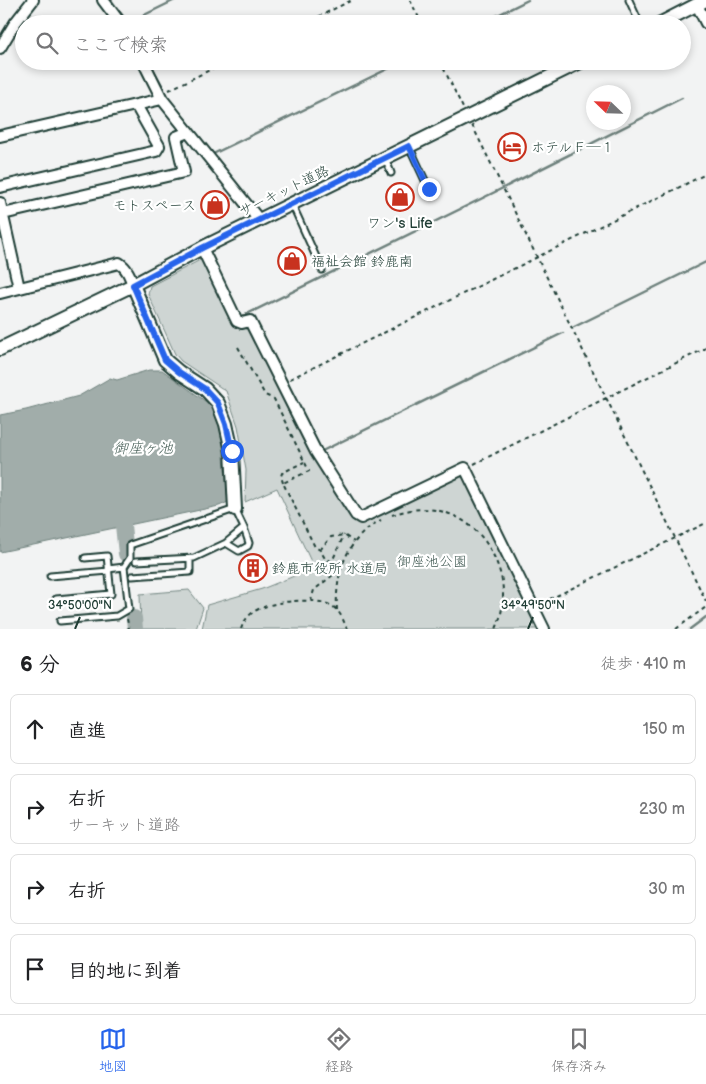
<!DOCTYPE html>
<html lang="ja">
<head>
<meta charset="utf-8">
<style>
  body { margin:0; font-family:"Balsamiq Sans","Klee One",sans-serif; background:#f6f6f6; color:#202124 }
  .compass { position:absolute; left:586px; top:85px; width:45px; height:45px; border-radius:50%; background:#fff; box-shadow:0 2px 8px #0003; rotate:293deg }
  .stop { position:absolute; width:15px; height:15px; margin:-11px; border:4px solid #2563eb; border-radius:50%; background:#fff }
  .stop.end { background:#2563eb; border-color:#fff; box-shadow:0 1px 5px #0008 }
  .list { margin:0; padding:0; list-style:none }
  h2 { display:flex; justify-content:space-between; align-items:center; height:65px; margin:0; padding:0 20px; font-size:21px }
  h2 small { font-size:16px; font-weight:400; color:#757577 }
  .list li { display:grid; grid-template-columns:32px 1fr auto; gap:15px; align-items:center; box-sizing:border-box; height:70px; margin:0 10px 10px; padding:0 10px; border:1px solid #e0e0e0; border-radius:8px }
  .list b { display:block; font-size:19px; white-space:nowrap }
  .list p { margin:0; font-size:16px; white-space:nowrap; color:#757577 }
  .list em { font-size:16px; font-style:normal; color:#757577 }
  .icon { flex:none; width:28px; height:28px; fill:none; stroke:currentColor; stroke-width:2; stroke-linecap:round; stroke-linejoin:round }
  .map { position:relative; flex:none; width:706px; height:629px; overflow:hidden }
  .search { position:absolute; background:#fff; box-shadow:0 2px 8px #0003; left:15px; right:15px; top:15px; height:55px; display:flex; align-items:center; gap:12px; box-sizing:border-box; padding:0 18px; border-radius:28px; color:#757577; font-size:19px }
  .sheet { height:385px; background:#fff }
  nav { display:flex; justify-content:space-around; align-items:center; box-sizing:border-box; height:70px; border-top:1px solid #e0e0e0; background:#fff; font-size:14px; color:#757577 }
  nav a { display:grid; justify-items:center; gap:2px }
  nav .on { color:#2563eb }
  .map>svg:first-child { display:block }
</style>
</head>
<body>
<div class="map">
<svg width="706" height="629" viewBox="0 0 706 629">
  <rect width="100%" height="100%" fill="#f2f3f3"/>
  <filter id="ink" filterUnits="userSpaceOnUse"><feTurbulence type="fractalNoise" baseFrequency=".02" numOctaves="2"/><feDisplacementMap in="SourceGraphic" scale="10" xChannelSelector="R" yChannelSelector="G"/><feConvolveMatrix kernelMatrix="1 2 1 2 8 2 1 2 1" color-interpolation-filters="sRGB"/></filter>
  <g filter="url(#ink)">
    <!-- green -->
    <path fill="#ced5d3" stroke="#768984" d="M 204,258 L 235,324 L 249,327 L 353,518 L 459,473 L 466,475 L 541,629 L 202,629 L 207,605 L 262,589 L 314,568 L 277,488 L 245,502 L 246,470 L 238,426 L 226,391 L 181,361 L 175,354 L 148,294 L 150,286 Z
      M 189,590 L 203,608 L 196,629 L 141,629 L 140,594 Z"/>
    <!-- water -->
    <path fill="#a1adaa" stroke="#6d807b" d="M 149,370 L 162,370 L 212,406 L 222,434 L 228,502 L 219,506 L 0,552 L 0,415 L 26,410 L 79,396 L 110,378 L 117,380 Z"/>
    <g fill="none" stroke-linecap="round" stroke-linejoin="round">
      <!-- stream -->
      <path stroke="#6d807b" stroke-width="2.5" d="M 111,0 L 128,23
        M 128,23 L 175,0
        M 480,24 L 528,0
        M 149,61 L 163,87
        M 210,154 L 211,155 L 404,61
        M 243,316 L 499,190 L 682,98
        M 574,327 L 706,262
        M 320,452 L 563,333
        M 690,629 L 706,617"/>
      <!-- river -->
      <path stroke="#a1adaa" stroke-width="16" d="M 123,525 L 126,554
        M 134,618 L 135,629"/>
      <defs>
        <path id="service" d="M 629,0 L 640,24
          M 409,146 L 429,189
          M 385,158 L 391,173
          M 292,204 L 322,270
          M 226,543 L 239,551 L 248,546 L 249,543 L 244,528
          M 108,569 L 124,567
          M 50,576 L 109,571
          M 132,576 L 190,572 L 190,559
          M 56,599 L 111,594 L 107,556 L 85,558
          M 60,621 L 117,616 L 129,609 L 124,567 L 130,558 L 130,545 L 235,509 L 244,528 L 226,543 L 194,558 L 136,561"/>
        <path id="minor" d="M 103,0 L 121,24
          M 697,5 L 706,23
          M 0,48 L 15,23 L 33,0
          M 143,61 L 162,99 L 259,220
          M 0,136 L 162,99
          M 0,187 L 156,151 L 159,146 L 136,105
          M 0,203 L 19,288
          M 3,214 L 184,172 L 176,137 L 188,132
          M 202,248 L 237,321 L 242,323 L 250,321 L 316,452 L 356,515 L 361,518 L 465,468 L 544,629
          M 0,293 L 119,263 C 127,268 130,276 133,285"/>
        <path id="tertiary" d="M 659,24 L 706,0
          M 133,285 L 165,360 L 179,372 L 205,389 L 218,403 L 226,424 L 232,451 L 235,509
          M 0,349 L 133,285 L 202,248 L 582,61"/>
      </defs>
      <!-- service casing -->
      <use href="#service" stroke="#1f3d34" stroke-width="9"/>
      <!-- minor casing -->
      <use href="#minor" stroke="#1f3d34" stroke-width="14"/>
      <!-- tertiary casing -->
      <use href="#tertiary" stroke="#1f3d34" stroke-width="16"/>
      <!-- path -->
      <path stroke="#1f3d34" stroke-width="2" stroke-dasharray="4 4" stroke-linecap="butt" d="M 410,0 L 422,24
        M 304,24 L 352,0
        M 440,61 L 463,108
        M 169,90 L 228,61
        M 472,125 L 706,601
        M 238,347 L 265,395 L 274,399 L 309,471 L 283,483 L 315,547 L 320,550 L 333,572 L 333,575 L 314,590 L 311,601
        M 290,379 L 706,174
        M 474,464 L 706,348
        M 283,483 L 281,476 L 282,473 L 304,462
        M 392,515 C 443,496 488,525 501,576 C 505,593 503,613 496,629
        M 320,550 L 331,537 L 344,535 L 354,542
        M 327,562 L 334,557 L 344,535
        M 542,603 L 706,523
        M 337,610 C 335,573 346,539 381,520
        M 127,619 L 129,629
        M 241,629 C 243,623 247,617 252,613 C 267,601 316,596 332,606 C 341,612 343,620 347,629
        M 676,629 L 706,607"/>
      <!-- service -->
      <use href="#service" stroke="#fff" stroke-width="5"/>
      <!-- minor -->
      <use href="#minor" stroke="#fff" stroke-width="10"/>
      <!-- tertiary -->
      <use href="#tertiary" stroke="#fff" stroke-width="12"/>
    </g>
  </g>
  <g fill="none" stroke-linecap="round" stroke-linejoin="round" filter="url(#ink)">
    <!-- route -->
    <path stroke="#2563eb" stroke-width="6" d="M 232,451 L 226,424 L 218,403 L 205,389 L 179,372 L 165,360 L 133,285 L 202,248 L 409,146 L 429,189"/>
  </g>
  <!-- ticks -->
  <path fill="none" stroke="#1f3d34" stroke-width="2" d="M 75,629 L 80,617M 528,629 L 533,617"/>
  <!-- icons -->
  <defs>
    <symbol id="hotel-ring" viewBox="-11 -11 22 22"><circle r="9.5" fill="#fff" stroke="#c8321e" stroke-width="1.5"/><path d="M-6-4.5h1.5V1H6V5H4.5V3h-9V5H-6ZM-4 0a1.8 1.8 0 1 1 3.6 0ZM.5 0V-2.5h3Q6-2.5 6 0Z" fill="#c8321e"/></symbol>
    <symbol id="shop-ring" viewBox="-11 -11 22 22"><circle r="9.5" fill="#fff" stroke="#c8321e" stroke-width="1.5"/><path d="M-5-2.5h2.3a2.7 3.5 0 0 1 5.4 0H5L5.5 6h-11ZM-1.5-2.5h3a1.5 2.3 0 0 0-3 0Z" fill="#c8321e"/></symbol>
    <symbol id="building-ring" viewBox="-11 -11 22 22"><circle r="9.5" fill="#fff" stroke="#c8321e" stroke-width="1.5"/><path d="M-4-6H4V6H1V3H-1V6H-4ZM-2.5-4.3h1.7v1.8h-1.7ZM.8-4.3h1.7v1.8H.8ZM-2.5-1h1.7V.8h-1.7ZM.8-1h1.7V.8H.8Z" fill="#c8321e"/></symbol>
  </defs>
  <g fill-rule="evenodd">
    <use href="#hotel-ring" x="496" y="131" width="32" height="32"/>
    <use href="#shop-ring" x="384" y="181" width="32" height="32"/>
    <use href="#shop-ring" x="199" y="189" width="32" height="32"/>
    <use href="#shop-ring" x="276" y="245" width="32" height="32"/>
    <use href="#building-ring" x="237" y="552" width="32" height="32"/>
  </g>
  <g text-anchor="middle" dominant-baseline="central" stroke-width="4.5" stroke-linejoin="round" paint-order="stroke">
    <!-- poi labels -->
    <g font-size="14" fill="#1f3d34" stroke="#fff" text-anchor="start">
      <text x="531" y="147">ホテルＦ―１</text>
      <text x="196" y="205" text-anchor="end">モトスペース</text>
      <text x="400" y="223" text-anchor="middle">ワン's Life</text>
      <text x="311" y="261">福祉会館 鈴鹿南</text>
      <text x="272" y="568">鈴鹿市役所 水道局</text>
    </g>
    <!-- street labels -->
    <g font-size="14" fill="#1f3d34" stroke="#fff">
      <text transform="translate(284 191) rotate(-26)">サーキット道路</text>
    </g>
    <!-- park labels -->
    <g font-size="14" fill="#425b54" stroke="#fff">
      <text x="432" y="561">御座池公園</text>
    </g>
    <!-- water labels -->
    <g font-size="15" font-style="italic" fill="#465f57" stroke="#fff">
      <text x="143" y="448">御座ヶ池</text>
    </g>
  </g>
  <g font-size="12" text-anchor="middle" fill="#1f3d34" stroke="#fff" stroke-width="4.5" stroke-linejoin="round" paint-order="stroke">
    <text x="80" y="609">34°50'00"N</text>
    <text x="533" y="609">34°49'50"N</text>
  </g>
</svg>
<svg class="compass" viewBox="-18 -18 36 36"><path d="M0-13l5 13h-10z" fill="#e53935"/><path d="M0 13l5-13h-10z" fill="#757577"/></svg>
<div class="stop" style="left:232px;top:451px"></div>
<div class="stop end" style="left:429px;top:189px"></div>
<div class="search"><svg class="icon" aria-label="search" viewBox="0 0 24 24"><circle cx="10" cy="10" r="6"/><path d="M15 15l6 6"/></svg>ここで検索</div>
</div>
<section class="sheet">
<h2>6 分<small>徒歩 · 410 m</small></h2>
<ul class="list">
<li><svg class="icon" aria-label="ahead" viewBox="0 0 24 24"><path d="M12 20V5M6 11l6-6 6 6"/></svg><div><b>直進</b></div><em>150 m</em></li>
<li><svg class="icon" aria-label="right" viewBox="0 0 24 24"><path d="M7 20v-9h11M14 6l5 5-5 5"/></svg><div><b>右折</b><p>サーキット道路</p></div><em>230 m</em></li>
<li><svg class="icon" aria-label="right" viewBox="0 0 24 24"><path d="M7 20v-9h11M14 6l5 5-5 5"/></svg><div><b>右折</b></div><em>30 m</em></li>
<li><svg class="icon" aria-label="arrive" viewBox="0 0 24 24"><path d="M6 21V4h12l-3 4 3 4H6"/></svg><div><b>目的地に到着</b></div></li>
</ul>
</section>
<nav>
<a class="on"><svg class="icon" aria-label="map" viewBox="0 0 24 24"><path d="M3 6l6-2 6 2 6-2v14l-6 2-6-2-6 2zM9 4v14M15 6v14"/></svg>地図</a>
<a><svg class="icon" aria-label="directions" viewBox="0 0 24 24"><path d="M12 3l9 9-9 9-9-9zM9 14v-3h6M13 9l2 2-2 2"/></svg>経路</a>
<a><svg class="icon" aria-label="saved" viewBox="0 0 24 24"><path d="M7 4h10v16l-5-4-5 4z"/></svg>保存済み</a>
</nav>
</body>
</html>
